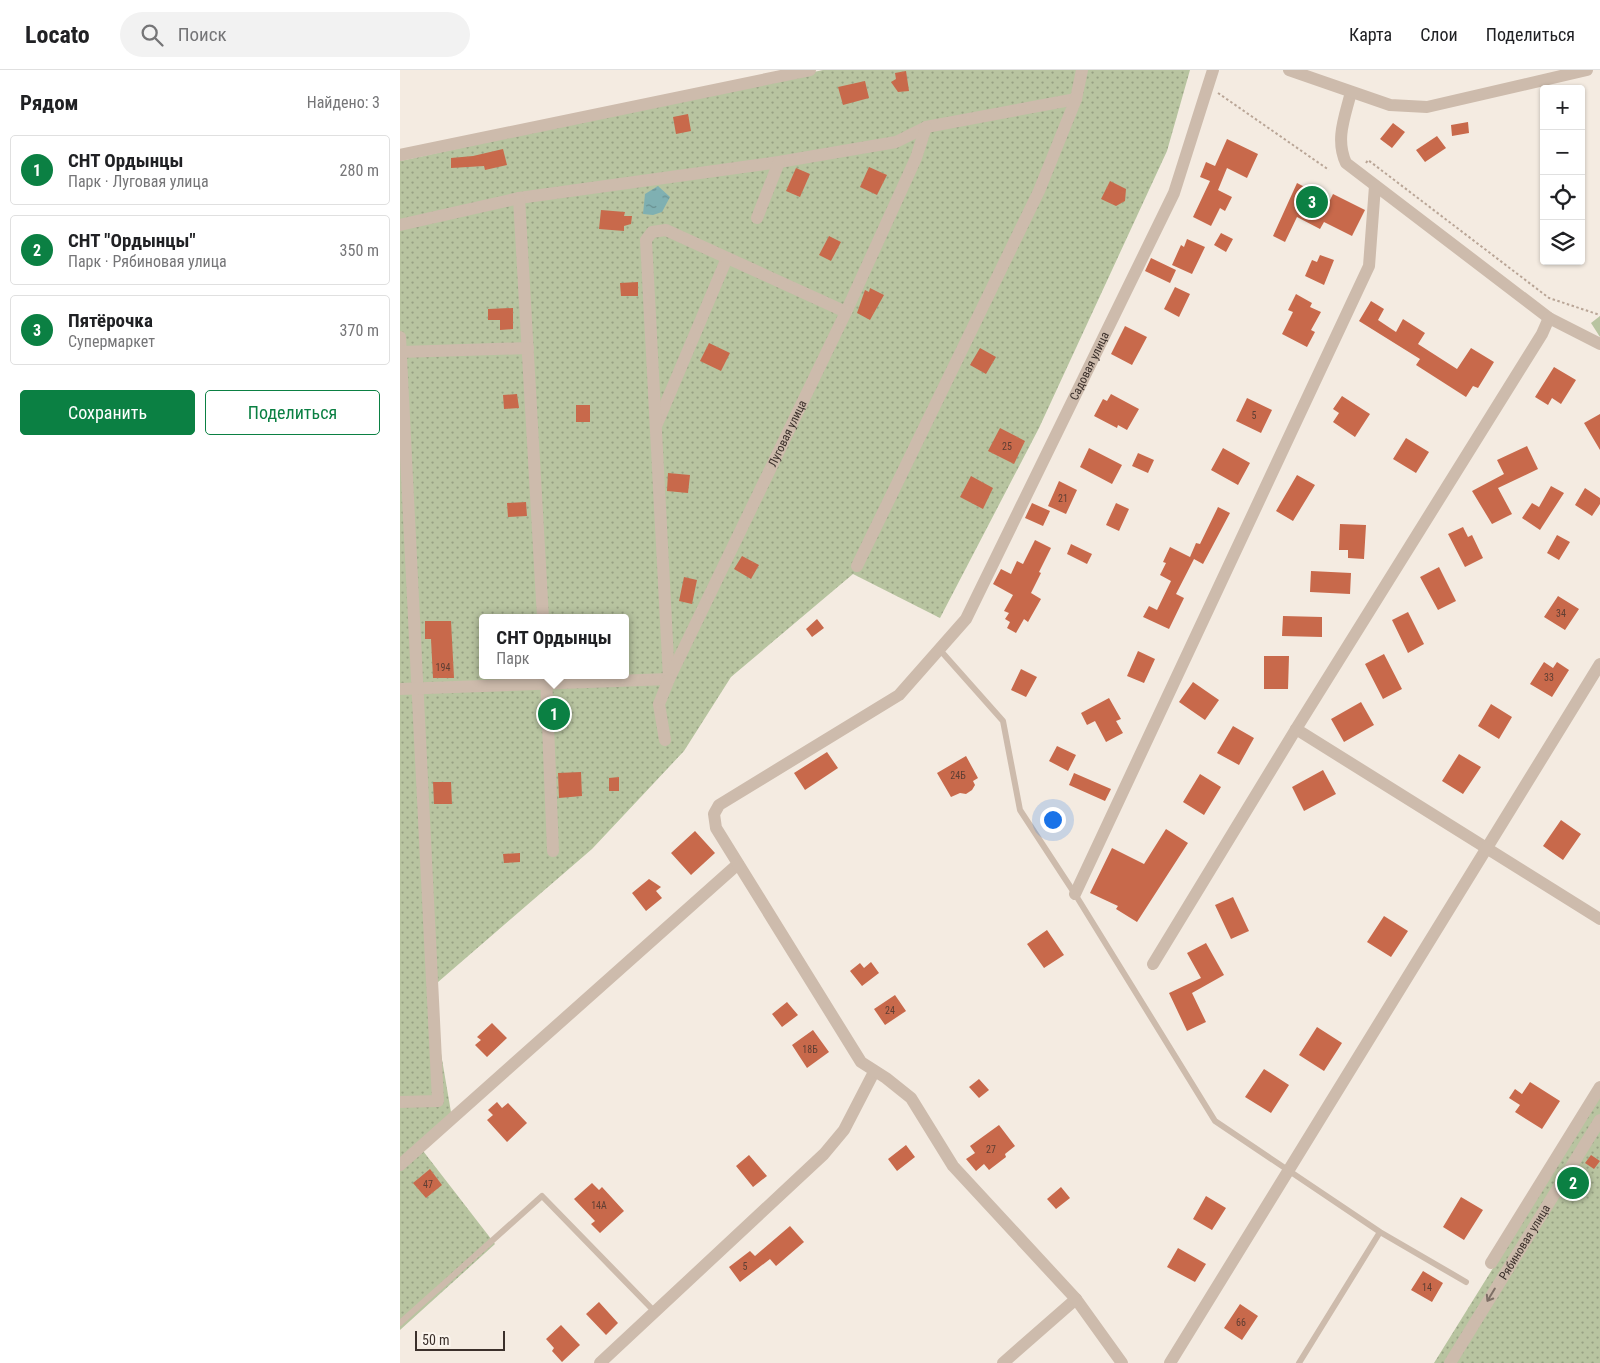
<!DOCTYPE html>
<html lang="ru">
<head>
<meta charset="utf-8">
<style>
  body { margin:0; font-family:"Roboto Condensed",sans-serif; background:#f2f2f2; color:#202124 }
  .controls { position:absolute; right:15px; top:15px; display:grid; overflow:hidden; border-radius:5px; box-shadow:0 1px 4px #0004 }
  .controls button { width:45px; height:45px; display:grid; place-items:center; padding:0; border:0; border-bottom:1px solid #e0e0e0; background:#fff; color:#202124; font:25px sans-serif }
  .scale { position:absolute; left:15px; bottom:12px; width:90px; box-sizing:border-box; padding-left:5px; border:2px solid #3b302b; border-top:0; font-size:14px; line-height:18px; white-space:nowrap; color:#3b302b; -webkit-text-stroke:4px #fbf5ee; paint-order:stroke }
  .you { position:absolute; left:652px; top:749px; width:18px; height:18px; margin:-12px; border:4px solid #fff; border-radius:50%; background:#1a73e8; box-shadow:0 0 0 8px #1a73e833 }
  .badge { display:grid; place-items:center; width:32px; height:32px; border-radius:50%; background:#0b8043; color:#fff; font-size:16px; font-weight:700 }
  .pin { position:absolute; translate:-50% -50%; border:2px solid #fff; box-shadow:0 1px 5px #0006 }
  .popup { position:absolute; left:79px; top:544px; width:150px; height:65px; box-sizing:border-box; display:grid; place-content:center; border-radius:5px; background:#fff; filter:drop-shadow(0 1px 4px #0005); font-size:16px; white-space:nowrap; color:#757577 }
  .popup b { font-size:19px; color:#202124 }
  .popup::after { content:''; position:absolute; left:50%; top:100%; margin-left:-10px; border:10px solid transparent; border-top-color:#fff }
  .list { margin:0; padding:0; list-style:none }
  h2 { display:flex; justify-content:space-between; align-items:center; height:65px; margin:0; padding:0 20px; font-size:21px }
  h2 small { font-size:16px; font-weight:400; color:#757577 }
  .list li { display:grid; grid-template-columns:32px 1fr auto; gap:15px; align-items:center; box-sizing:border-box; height:70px; margin:0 10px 10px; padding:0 10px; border:1px solid #e0e0e0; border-radius:5px }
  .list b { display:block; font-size:19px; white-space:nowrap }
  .list p { margin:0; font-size:16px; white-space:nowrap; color:#757577 }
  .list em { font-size:16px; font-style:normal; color:#757577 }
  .actions { display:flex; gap:10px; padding:15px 20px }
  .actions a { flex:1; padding:11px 0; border:1px solid #0b8043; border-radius:5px; text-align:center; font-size:18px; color:#0b8043 }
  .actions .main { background:#0b8043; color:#fff }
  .icon { flex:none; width:28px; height:28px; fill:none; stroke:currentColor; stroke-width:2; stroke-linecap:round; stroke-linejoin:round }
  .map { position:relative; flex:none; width:1200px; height:1293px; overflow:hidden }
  header { display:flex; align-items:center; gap:30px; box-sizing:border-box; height:70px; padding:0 25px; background:#fff; border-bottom:1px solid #e0e0e0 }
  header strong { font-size:24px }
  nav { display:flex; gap:28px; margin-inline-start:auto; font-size:18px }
  .search { width:350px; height:45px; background:#f2f2f2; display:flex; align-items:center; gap:12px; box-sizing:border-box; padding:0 18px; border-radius:28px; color:#757577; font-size:19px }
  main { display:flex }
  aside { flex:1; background:#fff }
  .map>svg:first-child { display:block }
</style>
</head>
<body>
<header>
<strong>Locato</strong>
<div class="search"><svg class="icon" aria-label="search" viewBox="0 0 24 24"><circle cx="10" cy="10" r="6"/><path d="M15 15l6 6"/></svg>Поиск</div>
<nav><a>Карта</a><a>Слои</a><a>Поделиться</a></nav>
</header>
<main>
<aside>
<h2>Рядом<small>Найдено: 3</small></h2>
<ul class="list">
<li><span class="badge">1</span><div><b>СНТ Ордынцы</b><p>Парк · Луговая улица</p></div><em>280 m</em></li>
<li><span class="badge">2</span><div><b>СНТ &quot;Ордынцы&quot;</b><p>Парк · Рябиновая улица</p></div><em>350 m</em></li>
<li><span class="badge">3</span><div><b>Пятёрочка</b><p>Супермаркет</p></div><em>370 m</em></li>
</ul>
<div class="actions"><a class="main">Сохранить</a><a>Поделиться</a></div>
</aside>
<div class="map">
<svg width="1200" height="1293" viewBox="0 0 1200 1293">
  <defs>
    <pattern id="green-dots" width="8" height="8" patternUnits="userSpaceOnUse" patternTransform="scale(1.25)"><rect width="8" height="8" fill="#b8c4a0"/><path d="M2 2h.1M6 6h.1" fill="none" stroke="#97a083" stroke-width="1.8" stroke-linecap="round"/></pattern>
    <pattern id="forest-firs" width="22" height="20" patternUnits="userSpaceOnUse" patternTransform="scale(1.25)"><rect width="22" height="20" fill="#b8c4a0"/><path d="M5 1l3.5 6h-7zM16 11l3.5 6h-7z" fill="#97a083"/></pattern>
    <pattern id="water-ripples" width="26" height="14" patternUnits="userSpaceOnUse" patternTransform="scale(1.25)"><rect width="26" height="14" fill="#7fb0b2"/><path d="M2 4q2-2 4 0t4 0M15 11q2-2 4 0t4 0" fill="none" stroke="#699091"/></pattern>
  </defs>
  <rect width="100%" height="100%" fill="#f4ebe1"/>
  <!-- green -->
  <path fill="url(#green-dots)" fill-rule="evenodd" d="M 423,0 L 790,0 L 767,81 L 639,358 L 540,548 L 453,504 L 331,607 L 284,681 L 192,779 L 30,919 L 52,1048 L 20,1077 L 95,1174 L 0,1260 L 0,91 ZM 83,548 L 225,548 L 225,605 L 83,605 Z
    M 1200,1026 L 1200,1293 L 1034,1293 Z"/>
  <!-- forest -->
  <path fill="url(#forest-firs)" d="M 1200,246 L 1200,267 L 1191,253 Z"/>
  <!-- water -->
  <path fill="url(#water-ripples)" d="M 258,116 L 270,127 L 262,142 L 253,145 L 243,144 L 245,124 Z"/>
  <!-- building -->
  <path fill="#c8694b" d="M 506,1 L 509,21 L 498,22 L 491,12 L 496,9 L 495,3 Z
    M 465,11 L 469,28 L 443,35 L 438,17 Z
    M 288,44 L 291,61 L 276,64 L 273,47 Z
    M 1068,52 L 1069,63 L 1052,66 L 1051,55 Z
    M 993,53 L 1005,62 L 992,78 L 980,69 Z
    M 1037,66 L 1046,78 L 1025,92 L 1016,80 Z
    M 827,69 L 858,84 L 847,108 L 827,98 L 818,120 L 832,127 L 825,141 L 820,138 L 811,156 L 793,147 L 810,111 L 800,107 L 806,92 L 815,96 Z
    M 103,79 L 107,95 L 85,100 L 84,96 L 51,98 L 51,88 L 73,86 Z
    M 469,97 L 487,105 L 477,125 L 460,117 Z
    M 396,98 L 410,104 L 400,127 L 386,121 Z
    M 710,111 L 726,119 L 725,131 L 716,136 L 701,129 Z
    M 897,113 L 930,130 L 933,124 L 965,140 L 952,166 L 924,152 L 920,159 L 897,147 L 885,172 L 873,166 Z
    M 201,140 L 225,142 L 224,146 L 232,146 L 231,154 L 224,156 L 224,161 L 199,159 Z
    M 821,163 L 833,169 L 826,182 L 814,175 Z
    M 429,166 L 441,172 L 431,191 L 419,185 Z
    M 787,169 L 805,177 L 792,204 L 772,195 L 781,175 L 784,177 Z
    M 920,185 L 934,190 L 924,215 L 905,206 L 912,190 L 917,192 Z
    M 751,188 L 776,200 L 770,213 L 745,201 Z
    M 238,212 L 238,226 L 221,226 L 220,213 Z
    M 775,217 L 790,224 L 779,247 L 764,239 Z
    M 470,218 L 484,225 L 470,250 L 457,243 L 465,220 L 469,222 Z
    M 896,224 L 912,233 L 910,237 L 921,242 L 911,260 L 915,262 L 907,277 L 882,264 L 893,242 L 888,240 Z
    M 971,231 L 984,239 L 978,250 L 996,262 L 1003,249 L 1025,263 L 1018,274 L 1057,299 L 1071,278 L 1094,292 L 1078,318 L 1073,316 L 1066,327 L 1016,295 L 1020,289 L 959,251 Z
    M 113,238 L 113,259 L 100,260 L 100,250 L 88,250 L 88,239 Z
    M 725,256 L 747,267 L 732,295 L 711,284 Z
    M 309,273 L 330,283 L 321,301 L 300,291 Z
    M 580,278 L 596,287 L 586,304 L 570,295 Z
    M 1154,297 L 1176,310 L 1161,334 L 1152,328 L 1148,335 L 1135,327 Z
    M 117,324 L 119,338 L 104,339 L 103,325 Z
    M 711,324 L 739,339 L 727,360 L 718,355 L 717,358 L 694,346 L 703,329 L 707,331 Z
    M 942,326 L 970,344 L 955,367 L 933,352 L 939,343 L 933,339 Z
    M 847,328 L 872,340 L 861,363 L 836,351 Z
    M 176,335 L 190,335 L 190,352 L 176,352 Z
    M 1200,344 L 1200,380 L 1184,353 Z
    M 600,358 L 625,371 L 614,394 L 588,381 Z
    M 1006,368 L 1029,382 L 1016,403 L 993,389 Z
    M 1127,376 L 1138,399 L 1098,418 L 1112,444 L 1092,454 L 1072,421 L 1104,404 L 1097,390 Z
    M 689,378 L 722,395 L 712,414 L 680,397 Z
    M 823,378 L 850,393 L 838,415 L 811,400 Z
    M 738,383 L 754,390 L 748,403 L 732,396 Z
    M 268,403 L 290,405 L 288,423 L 267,421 Z
    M 897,405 L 915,415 L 893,451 L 876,441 Z
    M 571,406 L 593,418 L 583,439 L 560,427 Z
    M 659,411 L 677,420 L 666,444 L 648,436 Z
    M 1151,416 L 1164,423 L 1140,460 L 1122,448 L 1132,433 L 1139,437 Z
    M 1185,418 L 1200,428 L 1200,434 L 1192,446 L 1175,435 Z
    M 126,432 L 127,446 L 108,447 L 107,433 Z
    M 632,433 L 650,441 L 643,456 L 625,448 Z
    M 716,433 L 729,439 L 719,461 L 706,455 Z
    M 818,437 L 830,443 L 803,494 L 794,489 L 776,524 L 784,528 L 769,559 L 743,547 L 749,536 L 757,540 L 771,511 L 760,505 L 766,493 L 763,492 L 770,477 L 790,487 L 796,473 L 800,474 Z
    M 940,454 L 966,455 L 964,489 L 948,488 L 948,480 L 939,480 Z
    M 1063,457 L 1068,467 L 1072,465 L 1083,488 L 1065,497 L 1048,464 Z
    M 1157,465 L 1170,472 L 1159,490 L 1147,483 Z
    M 635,470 L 651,478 L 639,502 L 641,503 L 631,523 L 641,529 L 628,552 L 624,549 L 616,563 L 607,558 L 610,552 L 605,549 L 609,543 L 604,541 L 613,525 L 593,514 L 601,499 L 611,504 L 617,491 L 623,494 Z
    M 671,474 L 692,484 L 687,494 L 667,484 Z
    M 342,486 L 359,495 L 351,509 L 334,499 Z
    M 1039,497 L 1056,531 L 1038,540 L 1020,507 Z
    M 911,501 L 951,503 L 950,524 L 910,522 Z
    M 284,507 L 297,510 L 292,534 L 279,531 Z
    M 1158,526 L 1179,539 L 1165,560 L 1144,547 Z
    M 1008,542 L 1024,574 L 1008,583 L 992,550 Z
    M 883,546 L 922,547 L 922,567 L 882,566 Z
    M 417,549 L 424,558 L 412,567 L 406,559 Z
    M 25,551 L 51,551 L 54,608 L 33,608 L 31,569 L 25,569 Z
    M 738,581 L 755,589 L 744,613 L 727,606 Z
    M 984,584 L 1002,619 L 983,629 L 965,594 Z
    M 864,586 L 889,586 L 888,619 L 864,619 Z
    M 1144,592 L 1153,598 L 1157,592 L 1169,600 L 1152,627 L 1130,614 Z
    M 621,599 L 637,607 L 626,627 L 611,620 Z
    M 793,612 L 819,630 L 805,650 L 779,632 Z
    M 709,628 L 721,649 L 716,651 L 723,663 L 706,672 L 695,651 L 687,655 L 681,643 Z
    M 961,632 L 974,655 L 944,672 L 931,649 Z
    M 1091,634 L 1112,647 L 1099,669 L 1078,656 Z
    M 833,656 L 854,668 L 839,695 L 817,683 Z
    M 657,676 L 676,685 L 668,701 L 649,691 Z
    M 427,682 L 438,698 L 405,720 L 394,703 Z
    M 1059,684 L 1081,697 L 1063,724 L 1042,711 Z
    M 566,686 L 578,708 L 573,711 L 575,715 L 572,720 L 566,724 L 560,723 L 551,727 L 537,703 Z
    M 923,700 L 936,724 L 904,741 L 892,717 Z
    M 181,702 L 182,726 L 159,728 L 158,703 Z
    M 674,703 L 711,719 L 705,731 L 669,715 Z
    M 800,704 L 821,717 L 804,745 L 783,732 Z
    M 219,707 L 219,721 L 209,721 L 209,708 Z
    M 33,712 L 51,712 L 52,734 L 34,734 Z
    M 1161,750 L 1181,764 L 1163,790 L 1143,776 Z
    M 766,759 L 788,773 L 737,852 L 716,839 L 718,836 L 690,823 L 712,778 L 744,794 Z
    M 295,761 L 315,783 L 291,805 L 271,783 Z
    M 120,783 L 120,792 L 104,793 L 103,784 Z
    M 249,809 L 261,817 L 256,821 L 262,828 L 246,841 L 232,823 Z
    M 833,827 L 849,861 L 831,869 L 815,835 Z
    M 984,846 L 1008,861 L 991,887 L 967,872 Z
    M 647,860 L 664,885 L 644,898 L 627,874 Z
    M 806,873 L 824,905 L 792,923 L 806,952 L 787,961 L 769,923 L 801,908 L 787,883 Z
    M 471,892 L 479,903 L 462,916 L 450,901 L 460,893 L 464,898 Z
    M 495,925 L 506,941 L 485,955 L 474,939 Z
    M 387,932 L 398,945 L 382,957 L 372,944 Z
    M 92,953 L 107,968 L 87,987 L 75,975 L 81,970 L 77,967 Z
    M 917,957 L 942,973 L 924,1001 L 899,985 Z
    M 413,960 L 429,982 L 407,998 L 392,975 Z
    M 864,999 L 889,1015 L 871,1043 L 845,1027 Z
    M 579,1009 L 589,1020 L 579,1028 L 569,1017 Z
    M 1130,1012 L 1160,1031 L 1142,1059 L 1115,1042 L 1120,1035 L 1109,1028 L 1115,1019 L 1122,1024 Z
    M 97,1032 L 102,1038 L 108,1033 L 127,1053 L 107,1072 L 87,1050 L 93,1045 L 88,1040 Z
    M 599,1055 L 615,1076 L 605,1084 L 606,1087 L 589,1100 L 584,1094 L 576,1101 L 566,1089 L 575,1083 L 570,1076 Z
    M 506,1075 L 515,1087 L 497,1101 L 488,1089 Z
    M 349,1085 L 367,1106 L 353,1117 L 336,1096 Z
    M 1191,1085 L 1200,1091 L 1194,1099 L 1185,1093 Z
    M 30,1099 L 42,1115 L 26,1128 L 13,1113 Z
    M 192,1113 L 199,1120 L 202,1117 L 224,1141 L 200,1163 L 191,1154 L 195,1151 L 174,1129 Z
    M 661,1117 L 670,1128 L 656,1139 L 647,1129 Z
    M 806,1126 L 826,1138 L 812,1160 L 793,1149 Z
    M 1061,1127 L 1083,1140 L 1064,1170 L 1043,1157 Z
    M 390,1156 L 404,1172 L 376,1196 L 370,1189 L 340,1212 L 329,1197 L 350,1181 L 355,1186 Z
    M 778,1178 L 806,1194 L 795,1212 L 767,1197 Z
    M 1023,1201 L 1043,1213 L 1032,1232 L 1011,1220 Z
    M 199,1232 L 218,1253 L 206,1265 L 186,1244 Z
    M 840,1234 L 858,1246 L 842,1270 L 824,1258 Z
    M 161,1255 L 180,1275 L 162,1292 L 152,1281 L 154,1278 L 146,1269 Z"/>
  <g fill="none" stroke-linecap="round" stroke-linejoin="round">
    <!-- path -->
    <path stroke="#b9a596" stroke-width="2" stroke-dasharray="2.5 2.5" stroke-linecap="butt" d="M 818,23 L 929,100
      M 966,93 L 968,90 L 1149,228 L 1200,245"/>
    <!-- service -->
    <path stroke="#cdbbac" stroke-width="6" d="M 540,580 L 603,651 L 620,740 L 675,824 L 815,1051 L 980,1162 L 899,1293
      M 980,1162 L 1066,1212
      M 0,1253 L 142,1126 L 255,1242"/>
    <!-- minor -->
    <g stroke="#cdbbac" stroke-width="12">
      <path d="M 951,22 C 945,47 935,69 946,93 L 1149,248 L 1200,274"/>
      <path d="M 0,85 L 410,0"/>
      <path d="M 119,128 L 379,92 L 496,72 L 526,57 L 676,29 L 682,0"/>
      <path d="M 357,148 L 379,92"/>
      <path d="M 0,155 L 119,128 L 143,548"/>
      <path d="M 0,267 L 38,1031 L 0,1032"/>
      <path d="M 1,282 L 128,278"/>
      <path d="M 257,354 L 327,188"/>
      <path d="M 457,496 L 639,121 L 676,29"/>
      <path d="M 146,605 L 153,781"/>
      <path d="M 0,619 L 269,609 L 246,170 L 252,162 L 266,160 L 446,242"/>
      <path d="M 896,659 L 1200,849"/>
      <path id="s1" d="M 265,670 L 259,634 L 269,609 L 446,242 L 516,88 L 526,57"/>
      <path d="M 675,824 L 969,196 L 975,116"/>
      <path d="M 753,894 L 896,659 L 1142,264 L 1149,248"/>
      <path d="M 0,1095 L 338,794"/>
      <path d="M 1091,1193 L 1200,1017"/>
      <path d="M 200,1293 L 424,1084 L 444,1060 L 474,1002"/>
      <path d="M 603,1293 L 676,1229"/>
      <path id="s2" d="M 722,1293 L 676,1229 L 553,1096 L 511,1028 L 486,1008 L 461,992 L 316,758 L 314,744 L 319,735 L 499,625 L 566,549 L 774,123 L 813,0"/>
      <path d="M 770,1293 L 1200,594"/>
      <path id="s3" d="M 1050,1293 L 1200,1050"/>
    </g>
    <!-- tertiary -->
    <path stroke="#cdbbac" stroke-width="12" d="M 889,0 L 990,35 L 1027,37 L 1187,0"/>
  </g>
  <!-- one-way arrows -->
  <defs><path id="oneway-shaft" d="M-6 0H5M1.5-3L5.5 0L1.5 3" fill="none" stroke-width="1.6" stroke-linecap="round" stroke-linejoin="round" transform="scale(1.25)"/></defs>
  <use stroke="#7d6f65" href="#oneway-shaft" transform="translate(1091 1225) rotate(121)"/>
  <g text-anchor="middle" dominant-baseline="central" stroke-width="4" stroke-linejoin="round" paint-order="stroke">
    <!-- number labels -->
    <g font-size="10" fill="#5e3e33">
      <text x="854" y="345">5</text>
      <text x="607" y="376">25</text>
      <text x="663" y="428">21</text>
      <text x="1161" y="543">34</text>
      <text x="43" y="597">194</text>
      <text x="1149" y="607">33</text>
      <text x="558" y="705">24Б</text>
      <text x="490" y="940">24</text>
      <text x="410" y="979">18Б</text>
      <text x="591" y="1079">27</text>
      <text x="28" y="1114">47</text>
      <text x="199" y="1135">14А</text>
      <text x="345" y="1196">5</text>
      <text x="1027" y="1217">14</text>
      <text x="841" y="1252">66</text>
    </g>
    <!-- street labels -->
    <g font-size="12" fill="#3b302b" stroke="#fbf5ee">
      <text stroke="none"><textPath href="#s2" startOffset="1295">Садовая улица</textPath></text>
      <text stroke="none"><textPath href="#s1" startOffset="336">Луговая улица</textPath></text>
      <text stroke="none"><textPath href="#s3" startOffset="142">Рябиновая улица</textPath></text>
    </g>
  </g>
</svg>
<div class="controls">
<button>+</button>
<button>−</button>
<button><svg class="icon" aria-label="locate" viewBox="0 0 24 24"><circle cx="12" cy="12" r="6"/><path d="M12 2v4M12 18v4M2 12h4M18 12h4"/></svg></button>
<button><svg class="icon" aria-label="layers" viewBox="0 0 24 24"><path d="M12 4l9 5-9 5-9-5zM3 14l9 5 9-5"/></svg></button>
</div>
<div class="scale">50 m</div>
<div class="you"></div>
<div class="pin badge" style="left:154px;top:644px">1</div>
<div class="popup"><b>СНТ Ордынцы</b>Парк</div>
<div class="pin badge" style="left:1173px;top:1113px">2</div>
<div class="pin badge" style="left:912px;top:132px">3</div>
</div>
</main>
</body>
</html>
